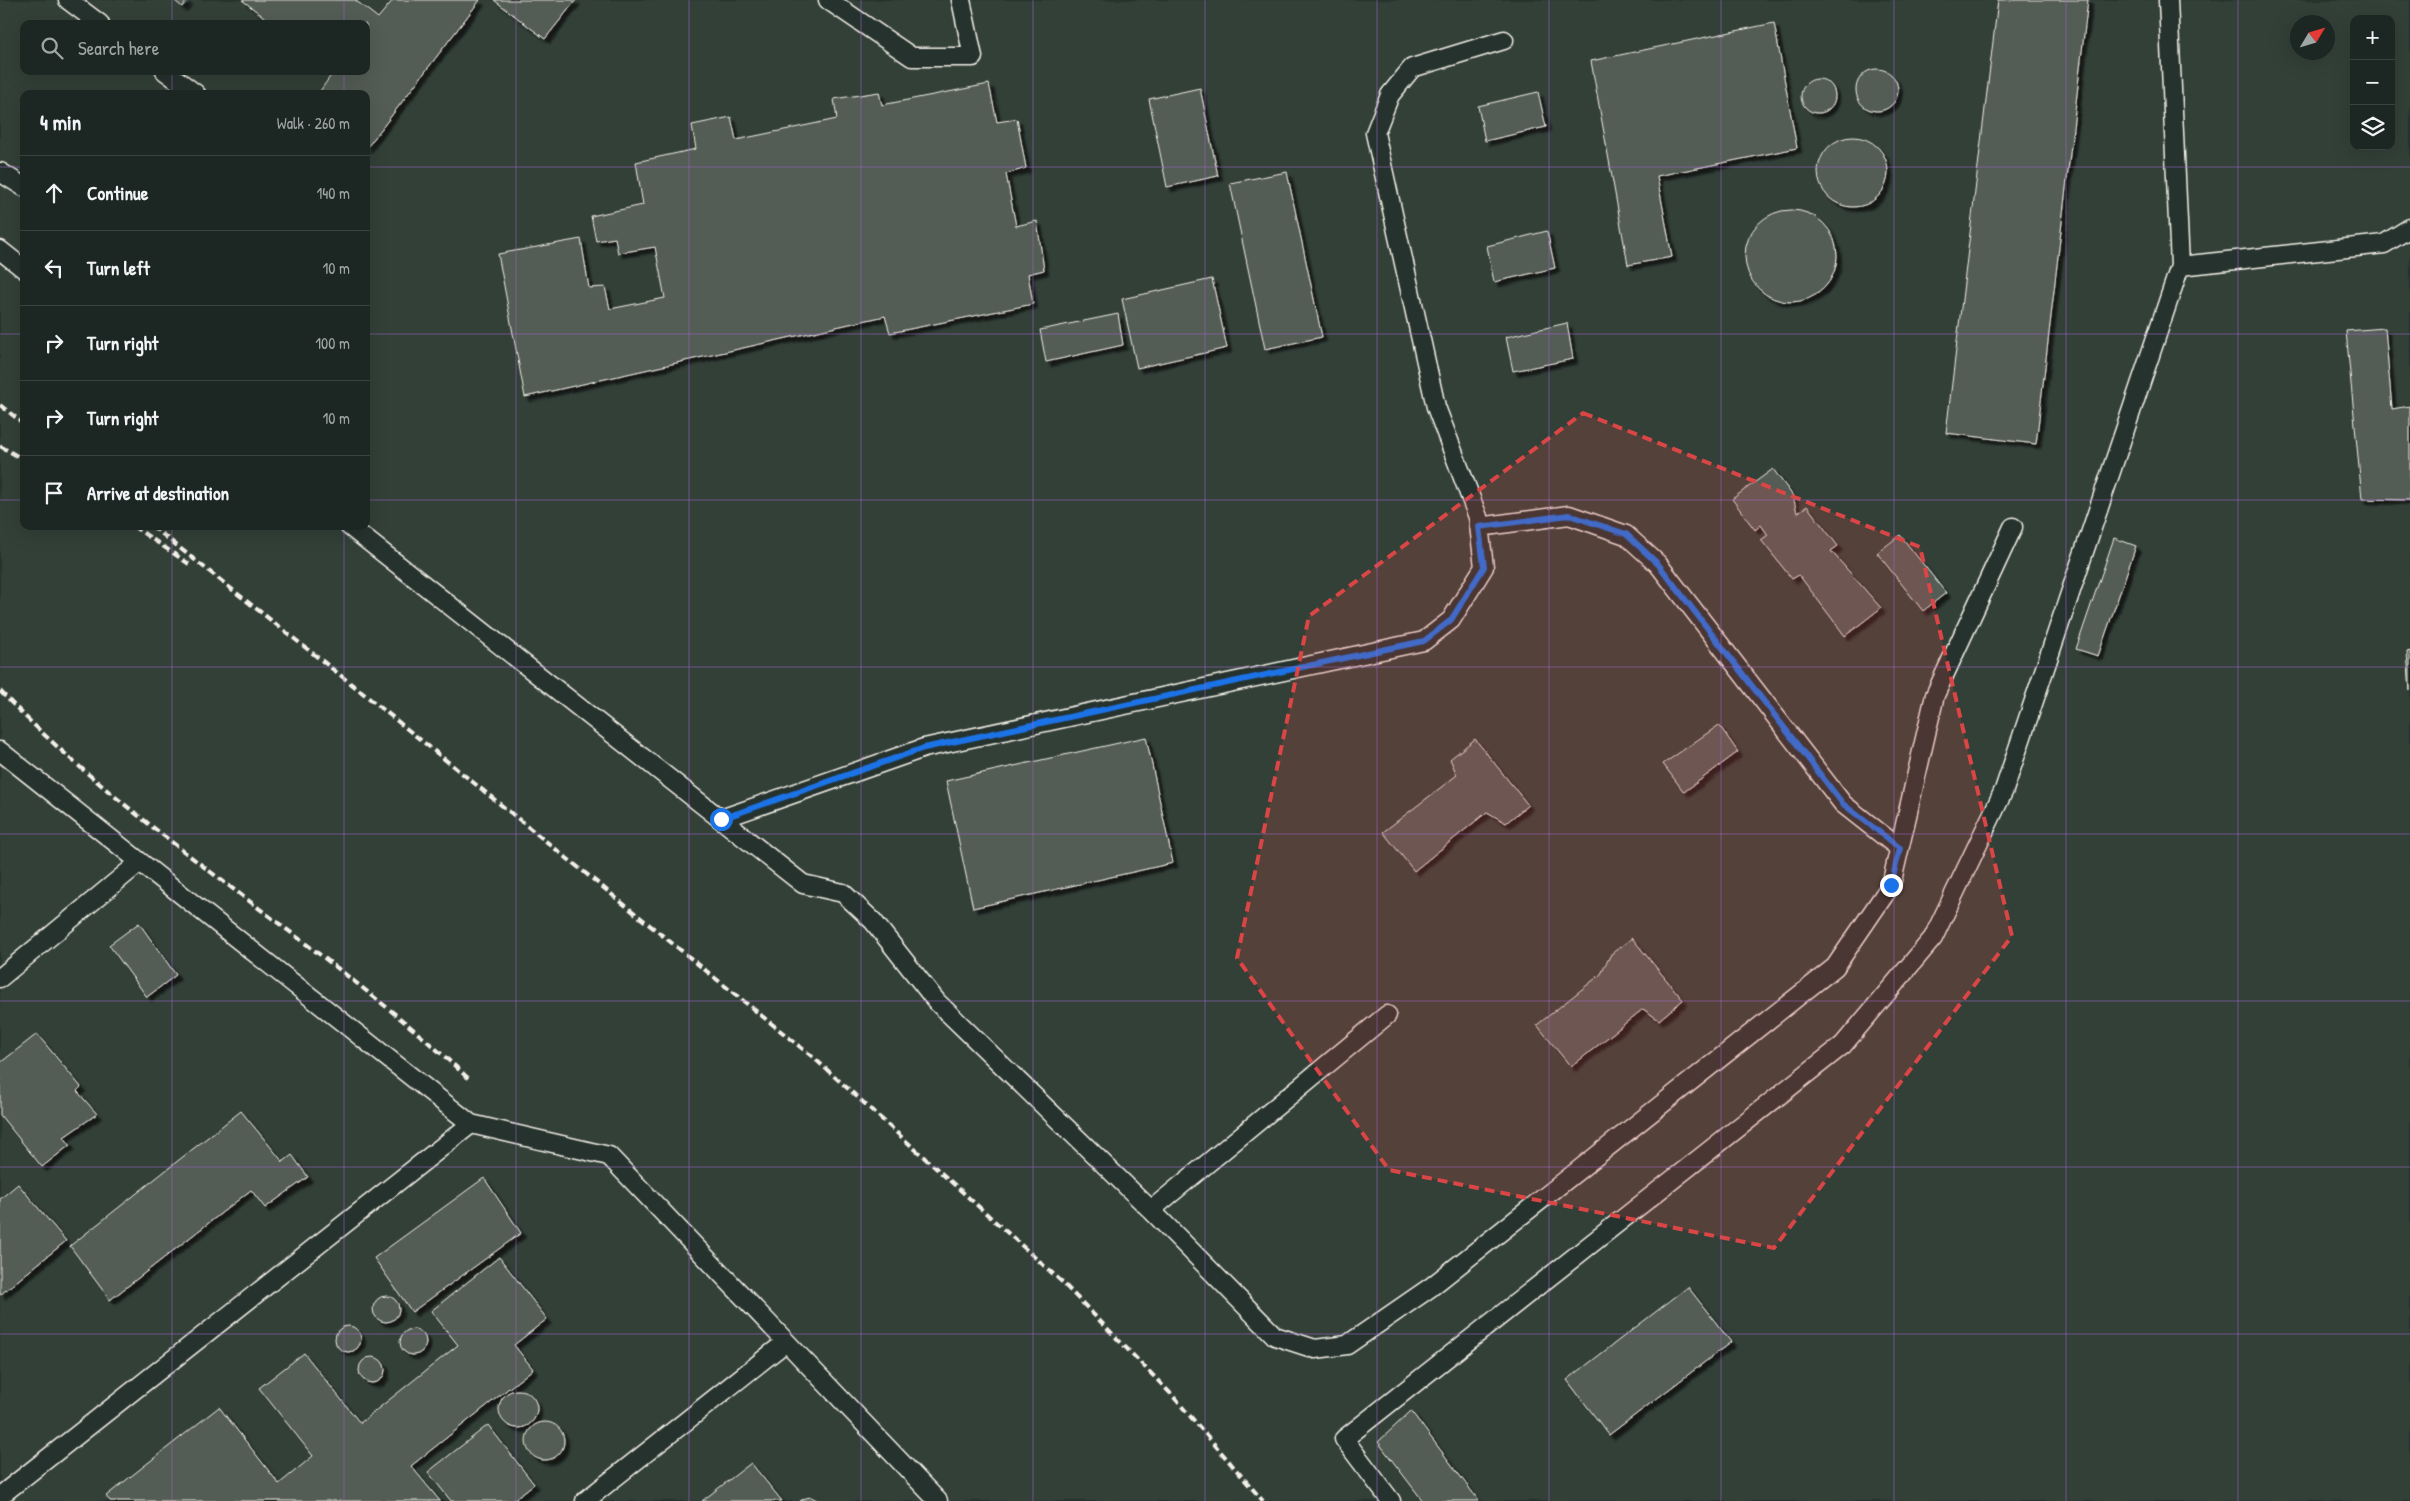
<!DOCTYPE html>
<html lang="en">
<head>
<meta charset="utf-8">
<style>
  body { margin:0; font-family:"Patrick Hand",sans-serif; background:#29322f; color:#f1f3f6 }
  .controls { position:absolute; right:15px; top:15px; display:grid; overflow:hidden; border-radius:10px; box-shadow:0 5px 20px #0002 }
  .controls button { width:45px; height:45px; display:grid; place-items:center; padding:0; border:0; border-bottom:1px solid #3a4340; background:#1c2622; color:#f1f3f6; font:25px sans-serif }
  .compass { position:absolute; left:2290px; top:15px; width:45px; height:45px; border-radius:50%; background:#1c2622; box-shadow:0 5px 20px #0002; rotate:52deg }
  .stop { position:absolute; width:15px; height:15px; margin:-11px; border:4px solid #1a73e8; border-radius:50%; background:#fff }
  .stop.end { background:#1a73e8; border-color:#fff; box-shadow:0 1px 5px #0008 }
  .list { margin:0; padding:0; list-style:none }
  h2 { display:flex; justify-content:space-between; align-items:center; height:65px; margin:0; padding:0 20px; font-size:21px }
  h2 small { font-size:16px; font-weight:400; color:#a0a5a5 }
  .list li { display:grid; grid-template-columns:32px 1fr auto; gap:15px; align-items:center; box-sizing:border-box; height:75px; padding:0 20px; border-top:1px solid #3a4340 }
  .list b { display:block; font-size:19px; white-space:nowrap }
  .list em { font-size:16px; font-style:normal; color:#a0a5a5 }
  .icon { flex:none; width:28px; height:28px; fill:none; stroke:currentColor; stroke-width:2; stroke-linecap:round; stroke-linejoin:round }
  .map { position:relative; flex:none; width:2410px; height:1501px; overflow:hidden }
  .search { position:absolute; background:#1c2622; box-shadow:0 5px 20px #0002; left:20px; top:20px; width:350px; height:55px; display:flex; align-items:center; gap:12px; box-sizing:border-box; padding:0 18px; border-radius:10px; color:#a0a5a5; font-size:19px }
  .panel { position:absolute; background:#1c2622; box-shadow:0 5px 20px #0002; left:20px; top:90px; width:350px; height:440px; border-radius:10px }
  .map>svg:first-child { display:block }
</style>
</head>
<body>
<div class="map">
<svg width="2410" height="1501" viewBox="0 0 2410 1501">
  <defs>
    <filter id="shadow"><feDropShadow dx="4.5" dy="4.5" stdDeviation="1" flood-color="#0009"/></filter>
  </defs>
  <rect width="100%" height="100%" fill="#26332d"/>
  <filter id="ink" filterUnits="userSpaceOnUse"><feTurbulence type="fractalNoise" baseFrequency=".02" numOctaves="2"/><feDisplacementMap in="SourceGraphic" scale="10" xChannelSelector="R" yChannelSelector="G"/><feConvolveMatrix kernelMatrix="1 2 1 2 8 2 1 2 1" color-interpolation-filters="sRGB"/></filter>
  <g filter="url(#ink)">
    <!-- built -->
    <path fill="#333f39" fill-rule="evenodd" d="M 0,0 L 2410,0 L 2410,1501 L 0,1501 ZM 2354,19 L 2391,19 L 2391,146 L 2354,146 ZM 2298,22 L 2328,22 L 2328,52 L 2298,52 ZM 24,24 L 366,24 L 366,71 L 24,71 ZM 24,94 L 366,94 L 366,526 L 24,526 Z"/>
    <!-- building -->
    <path fill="#525c55" stroke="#f4f1e8" filter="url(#shadow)" d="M 174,0 L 188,0 L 182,7 Z
      M 242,0 L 355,0 L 378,18 L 393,0 L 480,0 L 366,149 L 366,94 L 318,94 L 334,71 L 366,71 L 366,24 L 273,24 Z
      M 494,0 L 576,0 L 545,39 Z
      M 1998,0 L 2088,0 L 2036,444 L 1946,433 Z
      M 1774,23 L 1797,148 L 1657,176 L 1672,257 L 1628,265 L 1591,61 Z
      M1856 90a21 21 0 1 1 42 0a21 21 0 1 1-42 0Z
      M1801 96a17 17 0 1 1 34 0a17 17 0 1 1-34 0Z
      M 989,84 L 997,122 L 1017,119 L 1026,168 L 1006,174 L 1016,226 L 1037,221 L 1044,270 L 1028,274 L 1033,304 L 890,333 L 885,316 L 525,397 L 498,254 L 581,239 L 589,288 L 605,287 L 610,309 L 665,298 L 655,247 L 618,253 L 615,238 L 596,241 L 591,216 L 643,205 L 636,162 L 696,149 L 692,125 L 731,117 L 736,140 L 837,119 L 834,99 L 879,92 L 882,105 Z
      M 1200,88 L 1218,176 L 1167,187 L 1149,99 Z
      M 1538,92 L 1546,127 L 1485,141 L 1478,106 Z
      M1818 172a35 35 0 1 1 70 0a35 35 0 1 1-70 0Z
      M 1287,172 L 1322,337 L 1265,349 L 1230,183 Z
      M1745 256a46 46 0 1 1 92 0a46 46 0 1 1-92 0Z
      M 1547,231 L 1555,268 L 1494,282 L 1487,246 Z
      M 1212,279 L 1227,348 L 1137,368 L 1122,299 Z
      M 1118,314 L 1123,345 L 1046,362 L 1040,330 Z
      M 1567,323 L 1573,359 L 1513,371 L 1506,337 Z
      M 2385,328 L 2392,409 L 2410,406 L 2410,500 L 2362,499 L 2346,331 Z
      M 1773,469 L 1793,496 L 1797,513 L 1807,506 L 1838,546 L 1831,551 L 1881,608 L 1845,636 L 1799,575 L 1792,579 L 1761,540 L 1768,535 L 1761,525 L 1755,530 L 1732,499 Z
      M 1900,535 L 1946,593 L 1923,611 L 1877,553 Z
      M 2114,538 L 2136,546 L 2098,656 L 2076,649 Z
      M 2410,651 L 2410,691 L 2407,652 Z
      M 1719,725 L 1738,752 L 1684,792 L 1663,764 Z
      M 1146,737 L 1173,863 L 973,908 L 946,781 Z
      M 1475,739 L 1528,805 L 1506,823 L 1487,812 L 1414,871 L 1383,832 L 1457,775 L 1450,759 Z
      M 139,923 L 176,975 L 147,997 L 109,945 Z
      M 1632,938 L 1683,1000 L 1659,1020 L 1643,1009 L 1571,1067 L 1537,1025 L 1601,974 L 1611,954 Z
      M 37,1034 L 81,1087 L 77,1091 L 97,1114 L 64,1137 L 70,1145 L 42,1167 L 0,1115 L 0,1063 Z
      M 241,1111 L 283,1162 L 292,1155 L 308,1177 L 265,1208 L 251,1190 L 110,1300 L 70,1246 Z
      M 484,1178 L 521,1233 L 412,1312 L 374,1258 Z
      M 18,1184 L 66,1241 L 0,1295 L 0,1199 Z
      M 499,1257 L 547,1319 L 514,1345 L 533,1369 L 411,1466 L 440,1501 L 110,1501 L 106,1496 L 219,1407 L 279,1484 L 313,1456 L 259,1388 L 304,1353 L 360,1423 L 458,1345 L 431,1311 Z
      M 1688,1287 L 1731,1342 L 1609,1435 L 1567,1380 Z
      M373 1309a13 13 0 1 1 26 0a13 13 0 1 1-26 0Z
      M335 1339a13 13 0 1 1 26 0a13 13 0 1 1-26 0Z
      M400 1342a13 13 0 1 1 26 0a13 13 0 1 1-26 0Z
      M359 1370a13 13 0 1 1 26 0a13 13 0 1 1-26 0Z
      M499 1409a19 19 0 1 1 38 0a19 19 0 1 1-38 0Z
      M 1411,1411 L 1479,1501 L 1423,1501 L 1378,1442 Z
      M526 1441a19 19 0 1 1 38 0a19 19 0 1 1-38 0Z
      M 488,1425 L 534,1484 L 512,1501 L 451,1501 L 428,1472 Z
      M 751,1463 L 782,1501 L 702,1501 Z
      M 811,1497 L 819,1501 L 800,1501 L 806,1498 Z"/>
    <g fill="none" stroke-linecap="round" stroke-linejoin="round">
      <defs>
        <path id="lane" d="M 68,0 L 100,24
          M 828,0 L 912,57 L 973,57 L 961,0
          M 2168,0 L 2180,266
          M 165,71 L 196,94
          M 0,172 L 24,187
          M 0,250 L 24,269
          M 349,526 L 803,884 L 843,893 L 873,921 L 937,1002 L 1151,1210 L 1275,1336 L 1315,1349 L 1347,1345 L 1431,1287 L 1835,967 L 1891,885 L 1935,695 L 2013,527
          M 1479,527 L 1569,515 L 1626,535 L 1658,564 L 1843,804 L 1899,848
          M 0,751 L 471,1124 L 609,1156 L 938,1501
          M 721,819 L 924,748 L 1424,641 L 1451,620 L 1484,567 L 1478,517 L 1436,407 L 1375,133 L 1390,95 L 1412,68 L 1504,40
          M 0,978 L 140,862
          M 1151,1210 L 1387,1015
          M 0,1496 L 471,1124
          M 585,1501 L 786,1342
          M 1391,1501 L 1344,1439 L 1843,1045 L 1933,938 L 2004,790 L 2180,266 L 2384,244 L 2410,228"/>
      </defs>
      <!-- lane casing -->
      <use href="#lane" stroke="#f4f1e8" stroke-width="21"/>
      <!-- lane -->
      <use href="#lane" stroke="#26332d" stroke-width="18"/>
      <!-- rail -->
      <path stroke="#f4f1e8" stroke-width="4" stroke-dasharray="8 4" stroke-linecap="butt" d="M 0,405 L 24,424
        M 0,446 L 24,460
        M 133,526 L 189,564
        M 152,526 L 354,686 L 814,1058 L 1061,1281 L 1172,1395 L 1263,1501
        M 0,691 C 141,838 321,940 469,1079"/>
    </g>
  </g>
  <g fill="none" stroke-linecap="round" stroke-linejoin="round" filter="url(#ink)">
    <!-- route -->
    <path stroke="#1a73e8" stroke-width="6" d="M 721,819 L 924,748 L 1424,641 L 1451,620 L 1484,567 L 1479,527 L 1569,515 L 1626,534 L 1658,564 L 1843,804 L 1900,848 L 1891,885"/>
  </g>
  <!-- marked area -->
  <path fill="#da4645" fill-opacity="0.2" stroke="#da4645" stroke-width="4" stroke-dasharray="10 6" stroke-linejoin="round" d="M 1583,413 L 1920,547 L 2012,936 L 1774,1248 L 1389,1170 L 1237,958 L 1309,616 Z"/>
  <!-- grid -->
  <path fill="none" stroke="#9f67cb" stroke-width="1" stroke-opacity="0.55" d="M 172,0 L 172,24M 344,0 L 344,24M 516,0 L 516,1501M 689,0 L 689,1501M 861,0 L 861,1501M 1033,0 L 1033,1501M 1205,0 L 1205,1501M 1377,0 L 1377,1501M 1549,0 L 1549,1501M 1721,0 L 1721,1501M 1894,0 L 1894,1501M 2066,0 L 2066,1501M 2238,0 L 2238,1501M 172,71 L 172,94M 344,71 L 344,94M 0,167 L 24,167M 366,167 L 2410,167M 0,334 L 24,334M 366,334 L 2410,334M 0,500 L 24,500M 366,500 L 2410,500M 172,526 L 172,1501M 344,526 L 344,1501M 0,667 L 2410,667M 0,834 L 2410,834M 0,1001 L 2410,1001M 0,1167 L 2410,1167M 0,1334 L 2410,1334"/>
</svg>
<div class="controls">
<button>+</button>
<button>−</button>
<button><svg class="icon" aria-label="layers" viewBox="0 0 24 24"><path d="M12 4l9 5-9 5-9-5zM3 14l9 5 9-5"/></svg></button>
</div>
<svg class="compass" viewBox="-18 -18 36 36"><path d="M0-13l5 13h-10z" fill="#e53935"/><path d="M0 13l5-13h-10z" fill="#a0a5a5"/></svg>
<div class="stop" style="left:721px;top:819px"></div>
<div class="stop end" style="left:1891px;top:885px"></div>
<div class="search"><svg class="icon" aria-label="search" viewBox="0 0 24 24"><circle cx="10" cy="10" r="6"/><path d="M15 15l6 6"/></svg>Search here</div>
<section class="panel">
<h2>4 min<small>Walk · 260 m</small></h2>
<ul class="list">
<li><svg class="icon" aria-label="ahead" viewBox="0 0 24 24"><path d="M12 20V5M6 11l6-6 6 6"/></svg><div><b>Continue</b></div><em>140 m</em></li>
<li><svg class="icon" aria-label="left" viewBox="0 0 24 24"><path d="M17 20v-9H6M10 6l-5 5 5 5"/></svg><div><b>Turn left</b></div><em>10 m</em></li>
<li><svg class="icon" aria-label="right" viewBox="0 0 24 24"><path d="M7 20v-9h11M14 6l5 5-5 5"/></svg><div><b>Turn right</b></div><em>100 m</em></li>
<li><svg class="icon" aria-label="right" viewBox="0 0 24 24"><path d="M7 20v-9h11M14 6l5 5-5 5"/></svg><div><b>Turn right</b></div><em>10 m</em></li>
<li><svg class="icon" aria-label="arrive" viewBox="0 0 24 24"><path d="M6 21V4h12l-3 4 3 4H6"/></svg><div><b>Arrive at destination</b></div></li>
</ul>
</section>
</div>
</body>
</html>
